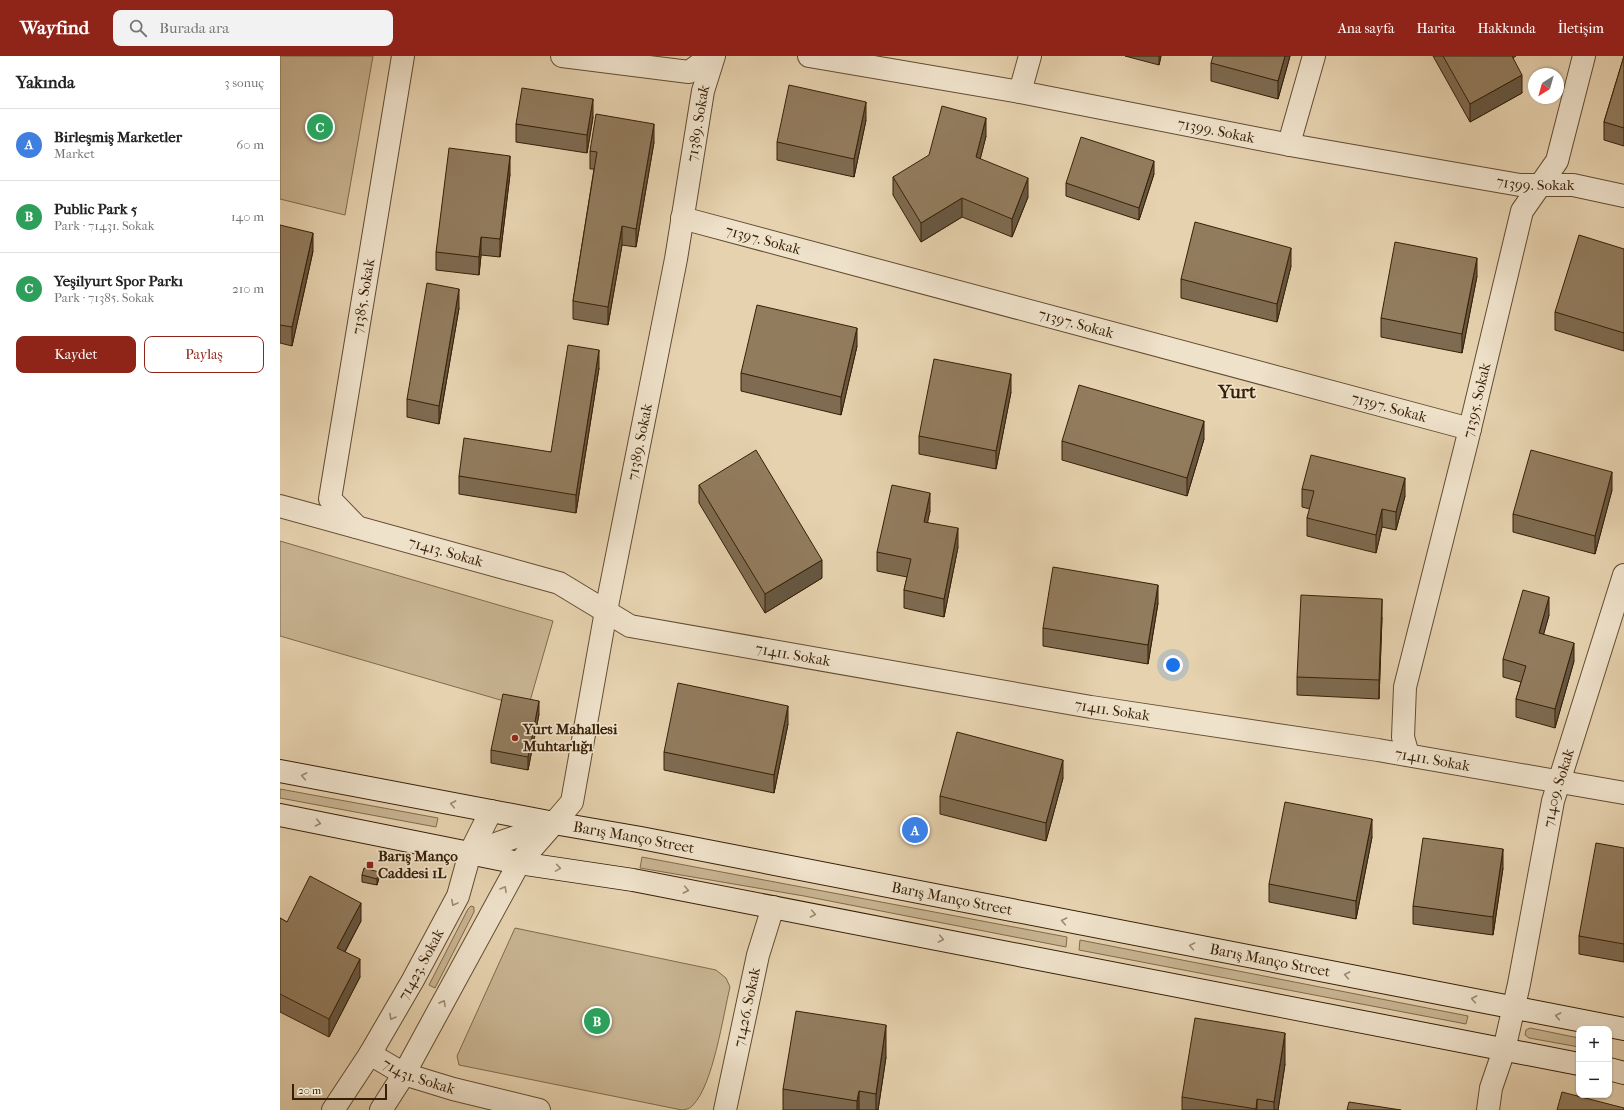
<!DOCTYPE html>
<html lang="tr">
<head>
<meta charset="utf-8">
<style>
  body { margin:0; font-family:"IM FELL French Canon",serif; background:#f2f2f2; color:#222 }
  .controls { position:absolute; right:12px; bottom:12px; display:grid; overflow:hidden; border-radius:8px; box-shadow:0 1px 3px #0004 }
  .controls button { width:36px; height:36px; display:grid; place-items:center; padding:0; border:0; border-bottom:1px solid #e0e0e0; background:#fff; color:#222; font:20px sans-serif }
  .compass { position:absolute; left:1248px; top:12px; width:36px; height:36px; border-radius:50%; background:#fff; box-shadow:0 1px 3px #0004; rotate:217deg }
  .scale { position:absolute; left:12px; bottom:10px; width:95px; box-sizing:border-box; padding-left:4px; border:2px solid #371f06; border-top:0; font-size:11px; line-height:14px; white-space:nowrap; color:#371f06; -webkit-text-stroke:3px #efe2cb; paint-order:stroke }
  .you { position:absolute; left:893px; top:609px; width:14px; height:14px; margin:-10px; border:3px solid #fff; border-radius:50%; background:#1a73e8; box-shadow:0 0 0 6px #1a73e833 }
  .badge { display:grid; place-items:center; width:26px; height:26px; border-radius:50%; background:#8f2418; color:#fff; font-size:13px; font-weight:700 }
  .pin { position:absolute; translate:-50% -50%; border:2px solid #fff; box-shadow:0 1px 4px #0006 }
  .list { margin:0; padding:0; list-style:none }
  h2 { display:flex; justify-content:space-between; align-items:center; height:52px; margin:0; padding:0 16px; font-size:17px }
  h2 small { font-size:13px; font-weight:400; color:#767676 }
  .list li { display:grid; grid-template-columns:26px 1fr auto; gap:12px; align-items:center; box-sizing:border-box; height:72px; padding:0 16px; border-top:1px solid #e0e0e0 }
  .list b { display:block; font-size:15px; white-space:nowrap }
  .list p { margin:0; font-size:13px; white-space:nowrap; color:#767676 }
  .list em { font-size:13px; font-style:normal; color:#767676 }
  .actions { display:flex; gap:8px; padding:12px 16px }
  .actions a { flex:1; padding:9px 0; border:1px solid #8f2418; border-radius:8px; text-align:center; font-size:14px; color:#8f2418 }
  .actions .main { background:#8f2418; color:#fff }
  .icon { flex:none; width:22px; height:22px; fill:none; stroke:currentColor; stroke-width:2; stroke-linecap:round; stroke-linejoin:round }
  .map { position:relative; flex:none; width:1344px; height:1054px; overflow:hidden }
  header { display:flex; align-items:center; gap:24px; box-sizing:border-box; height:56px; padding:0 20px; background:#8f2418; color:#fff }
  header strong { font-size:19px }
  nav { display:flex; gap:22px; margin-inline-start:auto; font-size:14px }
  .search { width:280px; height:36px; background:#f2f2f2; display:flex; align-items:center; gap:10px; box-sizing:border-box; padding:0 14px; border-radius:8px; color:#767676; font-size:15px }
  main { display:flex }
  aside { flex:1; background:#fff }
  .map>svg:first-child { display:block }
</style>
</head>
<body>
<header>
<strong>Wayfind</strong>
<div class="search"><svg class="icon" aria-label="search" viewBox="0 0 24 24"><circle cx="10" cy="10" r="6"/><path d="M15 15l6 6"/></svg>Burada ara</div>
<nav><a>Ana sayfa</a><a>Harita</a><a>Hakkında</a><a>İletişim</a></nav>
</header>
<main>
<aside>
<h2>Yakında<small>3 sonuç</small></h2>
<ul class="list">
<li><span class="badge" style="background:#3f7fe0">A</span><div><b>Birleşmiş Marketler</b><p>Market</p></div><em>60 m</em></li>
<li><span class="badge" style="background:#2e9e5b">B</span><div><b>Public Park 5</b><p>Park · 71431. Sokak</p></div><em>140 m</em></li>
<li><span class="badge" style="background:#2e9e5b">C</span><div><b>Yeşilyurt Spor Parkı</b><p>Park · 71385. Sokak</p></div><em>210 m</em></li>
</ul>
<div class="actions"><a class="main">Kaydet</a><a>Paylaş</a></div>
</aside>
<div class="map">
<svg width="1344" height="1054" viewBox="0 0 1344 1054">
  <rect width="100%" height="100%" fill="#e6d2af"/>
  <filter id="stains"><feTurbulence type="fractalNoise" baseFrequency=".005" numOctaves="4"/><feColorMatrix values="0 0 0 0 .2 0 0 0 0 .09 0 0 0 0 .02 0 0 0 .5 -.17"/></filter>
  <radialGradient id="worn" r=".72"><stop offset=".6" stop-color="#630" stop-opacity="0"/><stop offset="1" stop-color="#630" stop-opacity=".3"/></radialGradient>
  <!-- green -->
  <path fill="#c8b492" stroke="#806a4c" d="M 0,0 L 93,0 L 65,159 L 0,143 Z
    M 0,485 L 273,565 L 248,652 L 0,580 Z
    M 0,733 L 158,762 L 156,771 L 0,742 Z
    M 362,801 L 787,881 L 786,891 L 524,840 L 360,812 Z
    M 191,850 L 194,851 L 194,856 L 155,932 L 149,929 L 188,853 Z
    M 235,872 L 436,914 L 446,922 L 450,931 C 443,960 433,1029 413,1049 C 410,1053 407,1053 402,1054 L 179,1009 L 177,1000 Z
    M 800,884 L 1188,960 L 1186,968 L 799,894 Z
    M 1250,972 L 1299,982 L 1299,991 L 1249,982 L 1245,979 L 1246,974 Z"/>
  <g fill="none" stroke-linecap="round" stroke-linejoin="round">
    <defs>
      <g id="minor">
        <path d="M 282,0 L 409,16 L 431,0"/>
        <path id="s1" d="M 529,0 L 740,36 L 1010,89 L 1240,129 L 1293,129 L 1344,140"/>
        <path d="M 740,36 L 750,0"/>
        <path d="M 1010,89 L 1012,77 L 1034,0"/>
        <path id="s2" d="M 402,162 L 1190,373"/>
        <path id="s3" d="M 0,450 L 279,527 L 350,570 L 811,651 L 1098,694 L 1344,737"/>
        <path id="s4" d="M 77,471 L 50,443 L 123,0"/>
        <path id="s5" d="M 1128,699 L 1123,681 L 1125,631 L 1187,385 L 1242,155 L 1277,105 L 1304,0"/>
        <path id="s6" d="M 274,767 L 292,746 L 326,555 L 396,203 L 423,35 L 434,0"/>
        <path id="s7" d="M 90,998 L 124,1018 L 173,1033 L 259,1054"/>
        <path id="s8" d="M 445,1054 L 478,899 L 493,851"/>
        <path id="s9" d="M 1208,1054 L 1211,1032 L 1224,994 L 1239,928 L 1273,745 L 1344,519"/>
      </g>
      <g id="tertiary">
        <path d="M 190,797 L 272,768"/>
        <path id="s10" d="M 53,1054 L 90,998 L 133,924 L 178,840 L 190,797 L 211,755"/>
        <path d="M 101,1054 L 124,1018 L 239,807 L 274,767"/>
      </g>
      <g id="secondary">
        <path id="s11" d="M 0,715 L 274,767 L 361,782 L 1344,973"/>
        <path d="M 0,759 L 239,807 L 353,824 L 1299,1008"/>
        <path d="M 1329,1013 L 1344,1017"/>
      </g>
    </defs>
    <!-- minor casing -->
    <use href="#minor" stroke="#634c30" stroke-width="24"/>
    <!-- tertiary casing -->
    <use href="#tertiary" stroke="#634c30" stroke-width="24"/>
    <!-- secondary casing -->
    <use href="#secondary" stroke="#371f06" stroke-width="24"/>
    <!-- minor -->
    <use href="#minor" stroke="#efe2cb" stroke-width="22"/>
    <!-- tertiary -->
    <use href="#tertiary" stroke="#efe2cb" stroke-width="22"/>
    <!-- secondary -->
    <use href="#secondary" stroke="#efe2cb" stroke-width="22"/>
  </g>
  <!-- wall -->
  <path fill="#7e6b51" stroke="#371f06" d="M 845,0 L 881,0 L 879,9 Z
    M 1010,0 L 998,43 L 931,25 L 931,7 Z
    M 1153,0 L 1236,0 L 1233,2 L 1242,37 L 1190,66 Z
    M 1344,0 L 1344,90 L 1324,84 L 1324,66 Z
    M 313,61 L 307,97 L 236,86 L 236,68 Z
    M 586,64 L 574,121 L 497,104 L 497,86 Z
    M 706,80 L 700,103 L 748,141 L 732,181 L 682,161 L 641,186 L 613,139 L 613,121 Z
    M 374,86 L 356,191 L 342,189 L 328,269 L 293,263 L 293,245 L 314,113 L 310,113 L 310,95 Z
    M 230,118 L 220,201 L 201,199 L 199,219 L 156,214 L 156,196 Z
    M 874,118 L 859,164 L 786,140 L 786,127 Z
    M 0,169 L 33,195 L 12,290 L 0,287 Z
    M 1344,193 L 1344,295 L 1275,274 L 1275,256 Z
    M 1011,210 L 997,266 L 901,242 L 901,223 Z
    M 1197,220 L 1182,297 L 1101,281 L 1101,262 Z
    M 179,252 L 159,368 L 127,361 L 127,343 Z
    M 577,290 L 561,359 L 461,335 L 461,317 Z
    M 319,312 L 296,457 L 179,438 L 179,420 L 271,396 Z
    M 731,336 L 716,413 L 639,398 L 639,380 Z
    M 924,383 L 907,440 L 782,404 L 782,385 Z
    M 419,429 L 542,522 L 485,557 L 419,447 Z
    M 1022,433 L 1125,440 L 1116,474 L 1102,471 L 1096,497 L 1027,480 L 1027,462 L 1030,453 L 1022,451 Z
    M 1332,434 L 1315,498 L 1233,476 L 1233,458 Z
    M 650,455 L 647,466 L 678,491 L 664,561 L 624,552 L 624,534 L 627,521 L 597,515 L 597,496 Z
    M 878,547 L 868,608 L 763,590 L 763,572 Z
    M 1269,559 L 1263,579 L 1294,605 L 1275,672 L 1236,661 L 1236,643 L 1241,626 L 1223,621 L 1223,603 Z
    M 1102,561 L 1099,643 L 1017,639 L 1017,621 Z
    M 259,658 L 248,714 L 211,707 L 211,694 Z
    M 508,668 L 494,737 L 384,714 L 384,696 Z
    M 783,722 L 766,785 L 660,758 L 660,740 Z
    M 1092,781 L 1076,863 L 989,846 L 989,828 Z
    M 1344,792 L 1344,906 L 1299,898 L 1299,880 Z
    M 1223,812 L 1213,879 L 1133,868 L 1133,850 Z
    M 82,819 L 99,822 L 97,829 L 82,826 Z
    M 0,862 L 7,866 L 81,865 L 65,896 L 80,921 L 49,981 L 0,956 Z
    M 606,1001 L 598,1054 L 503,1054 L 503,1033 Z
    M 1005,1008 L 998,1054 L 902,1054 L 902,1041 Z"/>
  <!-- shaded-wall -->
  <path fill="#665742" stroke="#371f06" d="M 879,0 L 881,0 L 879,9 Z
    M 1005,0 L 1010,0 L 998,43 L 998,25 Z
    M 1242,19 L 1242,37 L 1190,66 L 1190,48 Z
    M 313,43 L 313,61 L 307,97 L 307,79 Z
    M 586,46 L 586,64 L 574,121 L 574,103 Z
    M 706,62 L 706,80 L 696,120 L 696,101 Z
    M 374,68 L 374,86 L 356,191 L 356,173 Z
    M 230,100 L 230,118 L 220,201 L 220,183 Z
    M 874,105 L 874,118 L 859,164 L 859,152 Z
    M 748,122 L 748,141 L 732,181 L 732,163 Z
    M 682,142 L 682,161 L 641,186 L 641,167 Z
    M 342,170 L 342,189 L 328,269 L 328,251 Z
    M 33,177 L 33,195 L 12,290 L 12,271 Z
    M 201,181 L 201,199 L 199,219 L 199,201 Z
    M 1011,192 L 1011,210 L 997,266 L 997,248 Z
    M 1197,202 L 1197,220 L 1182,297 L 1182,278 Z
    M 179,233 L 179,252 L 159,368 L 159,350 Z
    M 577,272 L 577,290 L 561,359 L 561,341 Z
    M 319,294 L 319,312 L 296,457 L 296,439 Z
    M 731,318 L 731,336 L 716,413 L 716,395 Z
    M 924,365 L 924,383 L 907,440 L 907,422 Z
    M 1332,416 L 1332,434 L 1315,498 L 1315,480 Z
    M 1125,422 L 1125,440 L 1116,474 L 1116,456 Z
    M 650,437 L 650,455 L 644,484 L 644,466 Z
    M 1102,453 L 1102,471 L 1096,497 L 1096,479 Z
    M 678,472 L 678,491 L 664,561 L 664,543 Z
    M 542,504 L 542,522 L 485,557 L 485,538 Z
    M 878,529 L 878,547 L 868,608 L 868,589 Z
    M 1269,541 L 1269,559 L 1259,595 L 1259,577 Z
    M 1102,543 L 1102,561 L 1099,643 L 1099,624 Z
    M 1294,587 L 1294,605 L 1275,672 L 1275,653 Z
    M 259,645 L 259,658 L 248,714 L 248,701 Z
    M 508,650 L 508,668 L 494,737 L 494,719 Z
    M 783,704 L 783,722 L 766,785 L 766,767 Z
    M 1092,763 L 1092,781 L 1076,863 L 1076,845 Z
    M 1223,793 L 1223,812 L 1213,879 L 1213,861 Z
    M 99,816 L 99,822 L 97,829 L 97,823 Z
    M 81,847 L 81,865 L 57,910 L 57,892 Z
    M 80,903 L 80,921 L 49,981 L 49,963 Z
    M 606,969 L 606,1001 L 598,1054 L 596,1054 L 596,1038 Z
    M 1005,977 L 1005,1008 L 998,1054 L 994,1054 L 994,1046 Z
    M 579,1035 L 579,1054 L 577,1054 L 577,1045 Z
    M 977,1043 L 977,1054 L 976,1054 L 976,1053 Z"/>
  <!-- building -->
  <path fill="#927c5e" stroke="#371f06" d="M 933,0 L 1005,0 L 998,25 L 931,7 Z
    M 1163,0 L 1232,0 L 1242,19 L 1190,48 Z
    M 1344,0 L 1344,72 L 1324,66 Z
    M 509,29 L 586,46 L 574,103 L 497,86 Z
    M 242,32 L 313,43 L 307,79 L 236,68 Z
    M 662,50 L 706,62 L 696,101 L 748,122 L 732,163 L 682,142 L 641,167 L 613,121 L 649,99 Z
    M 316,58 L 374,68 L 356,173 L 342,170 L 328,251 L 293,245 L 317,96 L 310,95 Z
    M 801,81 L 874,105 L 859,152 L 786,127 Z
    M 169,92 L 230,100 L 220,183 L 201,181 L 199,201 L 156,196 Z
    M 915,166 L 1011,192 L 997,248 L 901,223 Z
    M 0,169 L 33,177 L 12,271 L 0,269 Z
    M 1299,179 L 1344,193 L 1344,277 L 1275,256 Z
    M 1115,186 L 1197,202 L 1182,278 L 1101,262 Z
    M 147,227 L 179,233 L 159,350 L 127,343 Z
    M 477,249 L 577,272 L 561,341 L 461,317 Z
    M 288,289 L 319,294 L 296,439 L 179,420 L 184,382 L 271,396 Z
    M 654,303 L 731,318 L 716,395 L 639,380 Z
    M 799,329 L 924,365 L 907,422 L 782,385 Z
    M 476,394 L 542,504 L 485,538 L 419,429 Z
    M 1251,394 L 1332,416 L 1315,480 L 1233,458 Z
    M 1031,399 L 1125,422 L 1116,456 L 1102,453 L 1096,479 L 1027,462 L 1034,435 L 1022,433 Z
    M 612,429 L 650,437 L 644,466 L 678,472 L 664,543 L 624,534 L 631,503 L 597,496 Z
    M 773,511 L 878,529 L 868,589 L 763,572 Z
    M 1243,534 L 1269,541 L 1259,577 L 1294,587 L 1275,653 L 1236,643 L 1246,610 L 1223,603 Z
    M 1021,539 L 1102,543 L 1099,624 L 1017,621 Z
    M 398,627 L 508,650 L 494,719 L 384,696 Z
    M 223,638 L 259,645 L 248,701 L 211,694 Z
    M 677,676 L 783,704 L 766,767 L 660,740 Z
    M 1005,746 L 1092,763 L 1076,845 L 989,828 Z
    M 1143,782 L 1223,793 L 1213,861 L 1133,850 Z
    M 1316,787 L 1344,792 L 1344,888 L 1299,880 Z
    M 84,812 L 99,816 L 97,823 L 82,819 Z
    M 30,820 L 81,847 L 57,892 L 80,903 L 49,963 L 0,938 L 0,862 L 7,866 Z
    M 516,955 L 606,969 L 596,1038 L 579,1035 L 577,1045 L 503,1033 Z
    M 915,962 L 1005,977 L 994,1046 L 977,1043 L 976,1053 L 902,1041 Z
    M 1282,1036 L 1344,1052 L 1344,1054 L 1277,1054 Z
    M 1069,1046 L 1121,1054 L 1067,1054 Z"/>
  <!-- one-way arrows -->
  <defs><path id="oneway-chevron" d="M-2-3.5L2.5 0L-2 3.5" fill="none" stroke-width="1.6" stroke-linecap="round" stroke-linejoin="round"/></defs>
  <g stroke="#9c8a72">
    <use href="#oneway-chevron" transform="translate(24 720) rotate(-169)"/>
    <use href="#oneway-chevron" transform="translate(173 748) rotate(-169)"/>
    <use href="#oneway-chevron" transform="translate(38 767) rotate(12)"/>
    <use href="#oneway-chevron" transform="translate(278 812) rotate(9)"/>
    <use href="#oneway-chevron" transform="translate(224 833) rotate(-60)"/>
    <use href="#oneway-chevron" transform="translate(406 834) rotate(11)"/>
    <use href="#oneway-chevron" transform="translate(174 847) rotate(118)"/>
    <use href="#oneway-chevron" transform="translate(533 858) rotate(11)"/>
    <use href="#oneway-chevron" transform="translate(784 865) rotate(-169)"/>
    <use href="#oneway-chevron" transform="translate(661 883) rotate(11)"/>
    <use href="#oneway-chevron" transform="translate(912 890) rotate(-169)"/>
    <use href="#oneway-chevron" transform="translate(1067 919) rotate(-169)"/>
    <use href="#oneway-chevron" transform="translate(1194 943) rotate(-169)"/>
    <use href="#oneway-chevron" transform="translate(163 947) rotate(-61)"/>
    <use href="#oneway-chevron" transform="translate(1278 960) rotate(-169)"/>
    <use href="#oneway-chevron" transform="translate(112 961) rotate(120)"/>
  </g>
  <!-- markers -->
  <g fill="#8f2418" stroke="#efe2cb" stroke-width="1.5">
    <circle cx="235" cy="682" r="4"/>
    <rect x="86" y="805" width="8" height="8" rx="2"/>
  </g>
  <g text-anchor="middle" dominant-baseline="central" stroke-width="3.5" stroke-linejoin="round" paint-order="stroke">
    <!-- street labels -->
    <g font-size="15" fill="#371f06" stroke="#efe2cb">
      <text stroke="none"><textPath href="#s6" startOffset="718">71389. Sokak</textPath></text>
      <text stroke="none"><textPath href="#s1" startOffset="414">71399. Sokak</textPath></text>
      <text stroke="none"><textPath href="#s1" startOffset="738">71399. Sokak</textPath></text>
      <text stroke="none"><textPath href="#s2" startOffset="84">71397. Sokak</textPath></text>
      <text stroke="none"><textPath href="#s4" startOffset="244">71385. Sokak</textPath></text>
      <text stroke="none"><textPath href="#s2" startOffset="408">71397. Sokak</textPath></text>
      <text stroke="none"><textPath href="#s5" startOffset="364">71395. Sokak</textPath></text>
      <text stroke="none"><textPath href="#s2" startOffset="732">71397. Sokak</textPath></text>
      <text stroke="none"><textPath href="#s6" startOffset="394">71389. Sokak</textPath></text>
      <text stroke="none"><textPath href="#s3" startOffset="172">71413. Sokak</textPath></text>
      <text stroke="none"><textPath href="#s3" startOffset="538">71411. Sokak</textPath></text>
      <text stroke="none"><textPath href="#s3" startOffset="862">71411. Sokak</textPath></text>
      <text stroke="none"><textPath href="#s3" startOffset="1186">71411. Sokak</textPath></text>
      <text stroke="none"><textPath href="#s9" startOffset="330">71409. Sokak</textPath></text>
      <text stroke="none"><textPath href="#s11" startOffset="360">Barış Manço Street</textPath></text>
      <text stroke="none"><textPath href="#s11" startOffset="684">Barış Manço Street</textPath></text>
      <text stroke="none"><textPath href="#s11" startOffset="1008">Barış Manço Street</textPath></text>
      <text stroke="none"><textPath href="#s10" startOffset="170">71423. Sokak</textPath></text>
      <text stroke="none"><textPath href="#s8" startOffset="105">71426. Sokak</textPath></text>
      <text stroke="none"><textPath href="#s7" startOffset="54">71431. Sokak</textPath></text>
    </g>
    <!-- poi labels -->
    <g font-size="15" font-weight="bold" fill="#371f06" stroke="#efe2cb" text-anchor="start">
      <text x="243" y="673">Yurt Mahallesi<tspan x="243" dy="17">Muhtarlığı</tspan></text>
      <text x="98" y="800">Barış Manço<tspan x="98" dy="17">Caddesi 1L</tspan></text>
    </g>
    <!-- district labels -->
    <g font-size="19" font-weight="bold" fill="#371f06" stroke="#efe2cb">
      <text x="957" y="336">Yurt</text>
    </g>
  </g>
  <rect width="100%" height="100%" filter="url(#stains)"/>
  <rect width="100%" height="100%" fill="url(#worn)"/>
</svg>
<div class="controls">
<button>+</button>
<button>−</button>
</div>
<svg class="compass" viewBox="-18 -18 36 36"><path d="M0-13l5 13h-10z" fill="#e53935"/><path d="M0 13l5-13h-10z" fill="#767676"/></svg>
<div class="scale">20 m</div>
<div class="you"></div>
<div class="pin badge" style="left:635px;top:774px;background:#3f7fe0">A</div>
<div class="pin badge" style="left:317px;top:965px;background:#2e9e5b">B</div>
<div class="pin badge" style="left:40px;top:71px;background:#2e9e5b">C</div>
</div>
</main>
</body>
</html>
